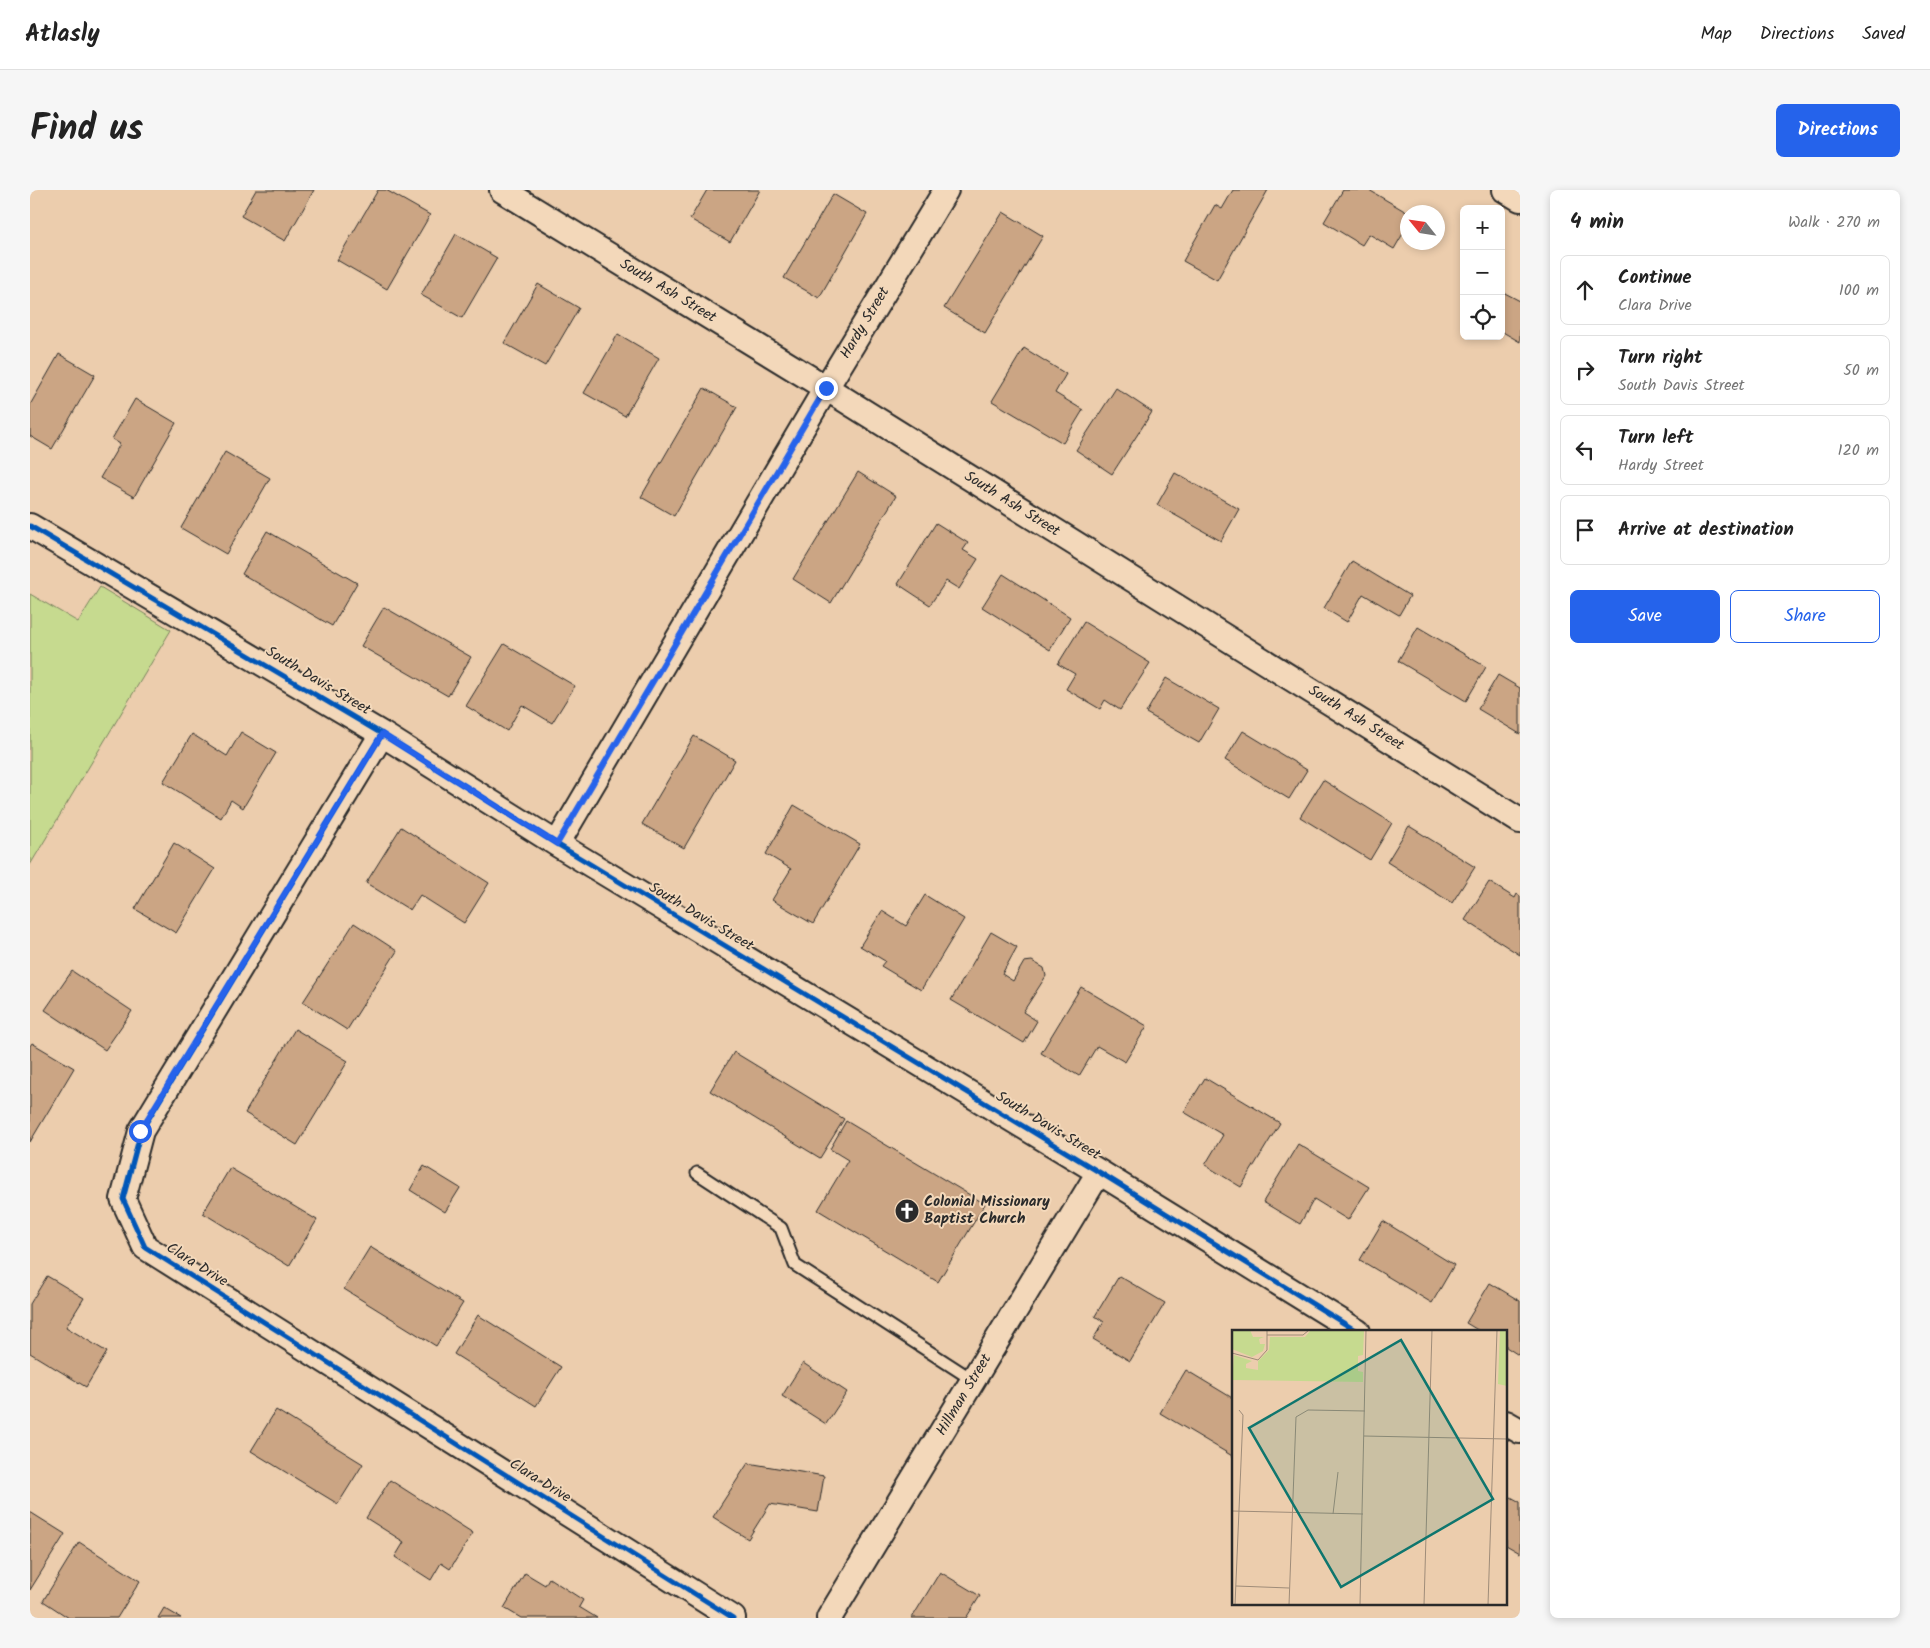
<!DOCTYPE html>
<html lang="en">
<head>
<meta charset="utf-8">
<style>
  body { margin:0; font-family:Kalam,sans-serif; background:#f6f6f6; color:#222 }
  .controls { position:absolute; right:15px; top:15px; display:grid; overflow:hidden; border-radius:8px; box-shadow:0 2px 8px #0003 }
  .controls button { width:45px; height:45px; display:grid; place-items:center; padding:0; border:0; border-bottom:1px solid #e0e0e0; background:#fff; color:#222; font:25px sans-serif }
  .compass { position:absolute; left:1370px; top:15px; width:45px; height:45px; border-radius:50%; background:#fff; box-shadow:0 2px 8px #0003; rotate:300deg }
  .stop { position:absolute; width:15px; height:15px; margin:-11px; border:4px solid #2563eb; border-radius:50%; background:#fff }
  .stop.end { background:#2563eb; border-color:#fff; box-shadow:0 1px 5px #0008 }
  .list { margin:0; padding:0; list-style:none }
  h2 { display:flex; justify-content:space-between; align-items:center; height:65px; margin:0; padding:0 20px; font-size:21px }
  h2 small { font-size:16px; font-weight:400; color:#767676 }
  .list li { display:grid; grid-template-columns:32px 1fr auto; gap:15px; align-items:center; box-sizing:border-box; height:70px; margin:0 10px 10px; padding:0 10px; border:1px solid #e0e0e0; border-radius:8px }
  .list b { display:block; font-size:19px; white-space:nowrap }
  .list p { margin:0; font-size:16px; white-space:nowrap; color:#767676 }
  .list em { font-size:16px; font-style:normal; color:#767676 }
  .actions { display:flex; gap:10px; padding:15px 20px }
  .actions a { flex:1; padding:11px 0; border:1px solid #2563eb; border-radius:8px; text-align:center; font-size:18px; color:#2563eb }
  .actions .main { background:#2563eb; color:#fff }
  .icon { flex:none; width:28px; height:28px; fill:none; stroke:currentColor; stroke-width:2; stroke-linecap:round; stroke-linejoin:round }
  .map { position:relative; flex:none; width:1490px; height:1428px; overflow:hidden; border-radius:8px }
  header { display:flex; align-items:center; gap:30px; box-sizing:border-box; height:70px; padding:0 25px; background:#fff; border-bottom:1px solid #e0e0e0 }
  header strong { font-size:24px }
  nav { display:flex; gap:28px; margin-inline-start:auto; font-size:18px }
  .intro { display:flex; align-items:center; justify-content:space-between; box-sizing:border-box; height:120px; padding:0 30px }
  h1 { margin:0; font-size:35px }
  .button { padding:12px 22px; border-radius:8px; background:#2563eb; color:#fff; font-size:18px; font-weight:700 }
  main { display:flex; gap:30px; padding:0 30px }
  aside { flex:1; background:#fff; border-radius:8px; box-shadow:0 2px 8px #0003 }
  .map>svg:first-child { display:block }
</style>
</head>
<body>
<header>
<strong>Atlasly</strong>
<nav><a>Map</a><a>Directions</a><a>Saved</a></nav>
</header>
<div class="intro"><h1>Find us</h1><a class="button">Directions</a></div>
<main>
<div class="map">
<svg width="1490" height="1428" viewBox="0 0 1490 1428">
  <rect width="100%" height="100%" fill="#eccdad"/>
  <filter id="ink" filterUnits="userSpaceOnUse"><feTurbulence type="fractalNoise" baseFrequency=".02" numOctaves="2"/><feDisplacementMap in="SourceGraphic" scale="10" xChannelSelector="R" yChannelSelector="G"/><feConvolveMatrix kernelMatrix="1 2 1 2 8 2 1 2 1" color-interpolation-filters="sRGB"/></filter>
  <g filter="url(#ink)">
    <!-- green -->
    <path fill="#c6da8f" stroke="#78825d" d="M 70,397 L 141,440 L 0,675 L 0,404 L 48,432 Z"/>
    <!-- building -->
    <path fill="#cba584" stroke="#2b2b2b" d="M 226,0 L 284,0 L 255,51 L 211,26 Z
      M 348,0 L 356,0 L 400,25 L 357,99 L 307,70 Z
      M 677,0 L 730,0 L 700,52 L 660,29 Z
      M 1203,0 L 1238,0 L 1187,90 L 1153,71 L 1185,15 L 1192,19 Z
      M 1313,0 L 1339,0 L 1378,23 L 1378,35 L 1364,59 L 1339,44 L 1332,55 L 1294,32 Z
      M 803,4 L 837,24 L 789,108 L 754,88 Z
      M 973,22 L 1013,46 L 955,143 L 914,118 Z
      M 426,44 L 467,68 L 432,128 L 391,105 Z
      M 508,94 L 549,118 L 515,176 L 474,153 Z
      M 1471,101 L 1490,111 L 1490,152 L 1471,141 Z
      M 588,144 L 629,168 L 595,226 L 554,203 Z
      M 994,158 L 1036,184 L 1025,203 L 1053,220 L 1033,253 L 962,211 Z
      M 29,164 L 65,185 L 22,259 L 0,246 L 0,215 Z
      M 674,198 L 707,217 L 644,326 L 611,307 Z
      M 1086,198 L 1122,222 L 1082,284 L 1046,260 Z
      M 105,209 L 146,233 L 104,307 L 70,288 L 90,254 L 82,249 Z
      M 195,262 L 240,288 L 196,364 L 151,338 Z
      M 828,282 L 866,306 L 801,413 L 763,389 Z
      M 1145,283 L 1209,319 L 1191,351 L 1127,315 Z
      M 906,333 L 938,353 L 933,360 L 948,369 L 929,399 L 916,391 L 900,415 L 868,394 Z
      M 237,341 L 327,393 L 302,436 L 212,384 Z
      M 1322,371 L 1380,406 L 1369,425 L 1333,404 L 1317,432 L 1294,418 Z
      M 973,384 L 1040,427 L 1020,460 L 952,417 Z
      M 354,417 L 441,467 L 418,506 L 331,456 Z
      M 1054,432 L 1120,473 L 1090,520 L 1075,510 L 1070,519 L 1036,499 L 1045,484 L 1028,474 Z
      M 1388,437 L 1456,477 L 1436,511 L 1368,471 Z
      M 474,454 L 545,496 L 522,533 L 492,515 L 477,541 L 436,516 Z
      M 1468,485 L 1490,498 L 1490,544 L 1448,519 Z
      M 1136,488 L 1189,519 L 1169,553 L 1116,523 Z
      M 1213,541 L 1277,580 L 1259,609 L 1195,570 Z
      M 211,542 L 246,563 L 213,618 L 201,610 L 191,628 L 133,592 L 162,544 L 197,566 Z
      M 664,546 L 705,570 L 654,658 L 612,634 Z
      M 1293,590 L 1362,633 L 1340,670 L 1270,627 Z
      M 764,615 L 830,654 L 783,734 L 742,710 L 761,679 L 736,664 Z
      M 1379,636 L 1445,677 L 1422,713 L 1357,672 Z
      M 371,637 L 459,693 L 434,733 L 390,705 L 380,720 L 336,693 Z
      M 144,653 L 185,679 L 146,743 L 105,719 Z
      M 1459,692 L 1485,708 L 1487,704 L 1490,706 L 1490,765 L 1435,730 Z
      M 895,705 L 934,729 L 891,800 L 851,776 L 855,771 L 830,756 L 852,721 L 876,736 Z
      M 324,733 L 367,761 L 317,840 L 273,812 Z
      M 961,742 L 987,757 L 972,784 L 983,791 L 994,772 L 1002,771 L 1014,778 L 1016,786 L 993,822 L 1007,831 L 994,853 L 921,810 Z
      M 42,781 L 102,821 L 75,860 L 15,820 Z
      M 1051,797 L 1117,836 L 1095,872 L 1067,856 L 1049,886 L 1011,863 Z
      M 265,839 L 318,871 L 267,955 L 215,923 Z
      M 2,853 L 44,878 L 0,952 L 0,856 Z
      M 704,862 L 814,929 L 790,968 L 680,901 Z
      M 1175,888 L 1250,933 L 1211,997 L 1175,975 L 1193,945 L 1154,922 Z
      M 816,931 L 955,1014 L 908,1092 L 788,1020 L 818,970 L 800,959 Z
      M 1268,954 L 1339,997 L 1318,1030 L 1284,1009 L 1270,1034 L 1233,1012 Z
      M 394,976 L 430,998 L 415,1022 L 380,1000 Z
      M 200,978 L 287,1030 L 259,1076 L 173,1023 Z
      M 1353,1031 L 1424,1075 L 1402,1113 L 1330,1070 Z
      M 340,1057 L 433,1113 L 406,1156 L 314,1099 Z
      M 17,1086 L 54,1108 L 36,1137 L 77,1162 L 56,1197 L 0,1163 L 0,1114 Z
      M 1089,1086 L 1135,1113 L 1100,1171 L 1063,1149 L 1074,1132 L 1065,1126 Z
      M 1460,1093 L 1490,1111 L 1490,1166 L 1476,1157 L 1476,1142 L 1451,1142 L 1436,1133 Z
      M 448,1125 L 531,1177 L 506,1216 L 424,1164 Z
      M 773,1173 L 817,1202 L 796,1234 L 752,1206 Z
      M 1156,1180 L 1204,1209 L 1204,1267 L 1130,1223 Z
      M 246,1220 L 333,1274 L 308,1314 L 221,1261 Z
      M 718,1273 L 794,1286 L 788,1322 L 740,1314 L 718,1349 L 683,1327 Z
      M 360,1290 L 443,1343 L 420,1379 L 411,1373 L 401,1390 L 365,1367 L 374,1352 L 336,1328 Z
      M 1479,1306 L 1490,1312 L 1490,1363 L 1476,1355 L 1476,1311 Z
      M 0,1322 L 35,1344 L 0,1400 Z
      M 49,1352 L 110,1391 L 87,1428 L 39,1428 L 13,1411 Z
      M 910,1382 L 950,1406 L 936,1428 L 882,1428 Z
      M 495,1383 L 515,1395 L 519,1388 L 553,1410 L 549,1417 L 567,1428 L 491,1428 L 474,1418 Z
      M 134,1418 L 151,1428 L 128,1428 Z"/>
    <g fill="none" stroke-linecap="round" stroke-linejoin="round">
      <defs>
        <path id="service" d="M 667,983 L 751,1038 L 765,1075 L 943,1190"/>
        <path id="minor" d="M 472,0 L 796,198 L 1490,631
          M 1475,0 L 1490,9
          M 0,336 L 352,544 L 527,654 L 1069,982 L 1328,1142
          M 352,544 L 111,941 L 93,1009 L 115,1057 L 703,1428
          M 527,654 L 796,198 L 916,0
          M 1476,1233 L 1490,1241
          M 799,1428 L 1069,982"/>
      </defs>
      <!-- service casing -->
      <use href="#service" stroke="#2b2b2b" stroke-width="15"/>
      <!-- minor casing -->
      <use href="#minor" stroke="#2b2b2b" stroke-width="28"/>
      <!-- service -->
      <use href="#service" stroke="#f3d8ba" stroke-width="11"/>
      <!-- minor -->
      <use href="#minor" stroke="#f3d8ba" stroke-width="24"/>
      <defs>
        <path id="cycleway" d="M 0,336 L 352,544 L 527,654 L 1069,982 L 1328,1142
          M 352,544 L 111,941 L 93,1009 L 115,1057 L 703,1428"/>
      </defs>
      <!-- cycleway casing -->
      <use href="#cycleway" stroke="#f3d8ba" stroke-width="8"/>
      <!-- cycleway -->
      <use href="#cycleway" stroke="#0057b8" stroke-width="5"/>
    </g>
  </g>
  <g fill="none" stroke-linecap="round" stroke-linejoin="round" filter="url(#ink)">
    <!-- route -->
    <path stroke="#2563eb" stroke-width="6" d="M 110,941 L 352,544 L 527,654 L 796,198"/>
  </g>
  <!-- icons -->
  <defs>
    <symbol id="church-disc" viewBox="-11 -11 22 22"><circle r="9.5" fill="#2b2b2b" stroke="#f3d8ba"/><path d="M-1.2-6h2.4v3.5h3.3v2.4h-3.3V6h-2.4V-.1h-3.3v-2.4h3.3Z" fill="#fff"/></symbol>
  </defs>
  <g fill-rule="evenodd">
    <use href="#church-disc" x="863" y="1007" width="28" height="28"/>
  </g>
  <g text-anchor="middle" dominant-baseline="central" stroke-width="4" stroke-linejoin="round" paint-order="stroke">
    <!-- street labels -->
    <g font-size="15" fill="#2b2b2b" stroke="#f3d8ba">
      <text transform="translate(638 101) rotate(31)">South Ash Street</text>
      <text transform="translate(835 133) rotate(-59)">Hardy Street</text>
      <text transform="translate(982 314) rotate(32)">South Ash Street</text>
      <text transform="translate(288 491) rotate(31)">South Davis Street</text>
      <text transform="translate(1326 528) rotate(32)">South Ash Street</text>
      <text transform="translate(671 727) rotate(31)">South Davis Street</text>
      <text transform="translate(1018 936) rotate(31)">South Davis Street</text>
      <text transform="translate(167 1075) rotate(32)">Clara Drive</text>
      <text transform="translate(934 1205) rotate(-59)">Hillman Street</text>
      <text transform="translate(510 1291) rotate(32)">Clara Drive</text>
    </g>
    <!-- poi labels -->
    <g font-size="15" font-weight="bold" fill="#2b2b2b" stroke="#f3d8ba" text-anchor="start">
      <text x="894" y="1012">Colonial Missionary<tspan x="894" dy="17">Baptist Church</tspan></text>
    </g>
  </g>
  <!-- overview -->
  <g transform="translate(1202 1140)">
    <rect width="275" height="275" fill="#eccdad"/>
    <path d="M 0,0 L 18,0 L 21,7 L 32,7 L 27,9 L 28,14 L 33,14 L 31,21 L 20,27 L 0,19 ZM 79,0 L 132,0 L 131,25 L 126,26 L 126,41 L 131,42 L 131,52 L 0,50 L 2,25 L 20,31 L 14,34 L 14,38 L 26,40 L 26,31 L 37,20 L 38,7 L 73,7 ZM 268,0 L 275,0 L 275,56 L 266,54 Z" fill="#c6da8f"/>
    <path fill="none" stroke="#9f8c79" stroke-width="1" d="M 35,5 L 71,5 L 77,0M 0,23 L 26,30 L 35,20 L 35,0M 132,106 L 275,109M 0,181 L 131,184M 101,184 L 106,142M 4,256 L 57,258M 3,275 L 11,85 L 7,80M 57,275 L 64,87 L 76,80 L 133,81M 128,275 L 134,0M 192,275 L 200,0M 256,275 L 265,0"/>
    <path fill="#0f766e" fill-opacity="0.15" stroke="#0f766e" stroke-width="2.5" d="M 169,10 L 261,169 L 109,257 L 17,98 Z"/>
    <rect width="275" height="275" fill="none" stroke="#2b2b2b" stroke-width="2.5"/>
  </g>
</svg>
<div class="controls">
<button>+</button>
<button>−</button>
<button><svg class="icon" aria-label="locate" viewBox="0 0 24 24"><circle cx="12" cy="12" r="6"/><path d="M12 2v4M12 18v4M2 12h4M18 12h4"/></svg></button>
</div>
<svg class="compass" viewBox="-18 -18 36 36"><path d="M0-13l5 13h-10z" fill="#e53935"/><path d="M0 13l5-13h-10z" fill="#767676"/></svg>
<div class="stop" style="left:110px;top:941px"></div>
<div class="stop end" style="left:796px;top:198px"></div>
</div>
<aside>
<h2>4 min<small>Walk · 270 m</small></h2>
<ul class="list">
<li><svg class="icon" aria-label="ahead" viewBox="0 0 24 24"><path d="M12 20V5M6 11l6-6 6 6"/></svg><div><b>Continue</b><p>Clara Drive</p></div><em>100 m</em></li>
<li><svg class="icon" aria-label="right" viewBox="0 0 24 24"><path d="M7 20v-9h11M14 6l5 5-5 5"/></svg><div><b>Turn right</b><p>South Davis Street</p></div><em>50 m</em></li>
<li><svg class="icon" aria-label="left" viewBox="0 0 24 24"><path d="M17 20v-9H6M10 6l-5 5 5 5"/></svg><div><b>Turn left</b><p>Hardy Street</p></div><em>120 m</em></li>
<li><svg class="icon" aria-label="arrive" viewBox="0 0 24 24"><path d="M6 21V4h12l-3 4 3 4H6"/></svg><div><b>Arrive at destination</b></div></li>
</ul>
<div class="actions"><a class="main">Save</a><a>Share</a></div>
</aside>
</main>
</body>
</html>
